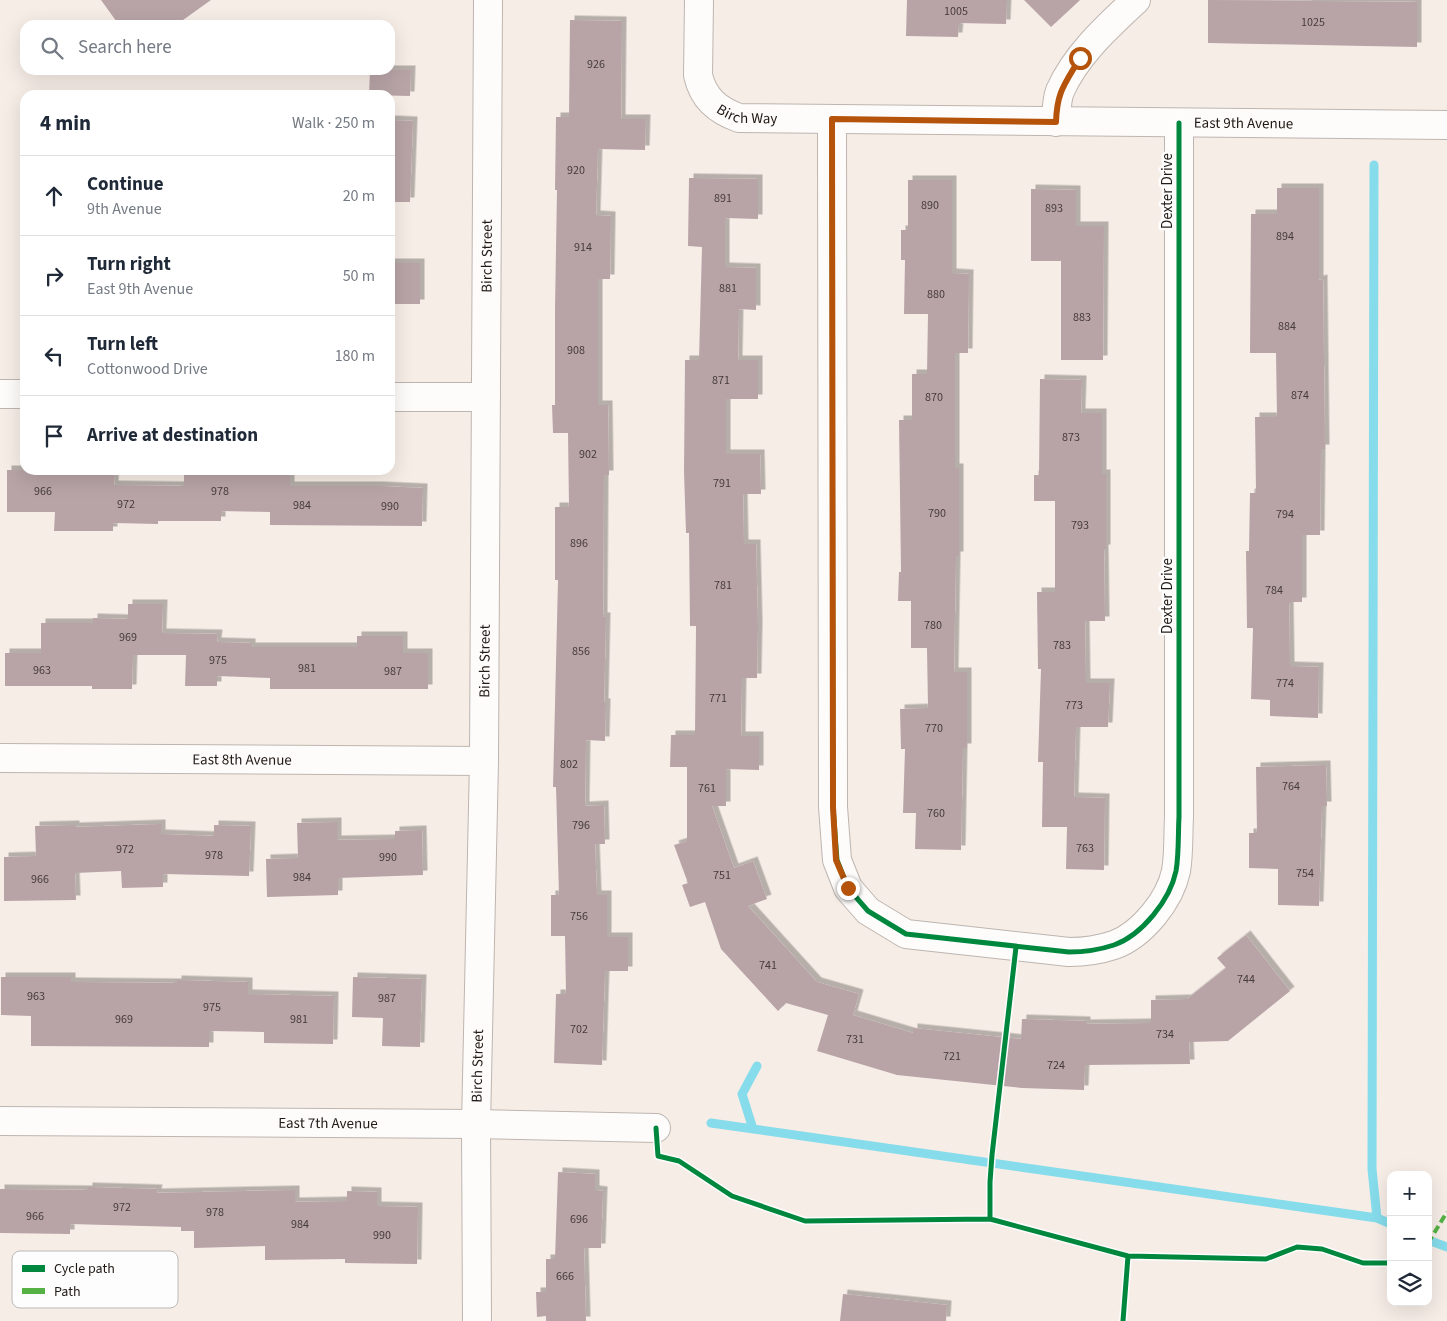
<!DOCTYPE html>
<html lang="en">
<head>
<meta charset="utf-8">
<style>
  body { margin:0; font-family:"Source Sans 3",sans-serif; background:#f2f2f3; color:#1f2937 }
  .controls { position:absolute; right:15px; bottom:15px; display:grid; overflow:hidden; border-radius:10px; box-shadow:0 5px 20px #0002 }
  .controls button { width:45px; height:45px; display:grid; place-items:center; padding:0; border:0; border-bottom:1px solid #e0e1e3; background:#fff; color:#1f2937; font:25px sans-serif }
  .stop { position:absolute; width:15px; height:15px; margin:-11px; border:4px solid #b45309; border-radius:50%; background:#fff }
  .stop.end { background:#b45309; border-color:#fff; box-shadow:0 1px 5px #0008 }
  .list { margin:0; padding:0; list-style:none }
  h2 { display:flex; justify-content:space-between; align-items:center; height:65px; margin:0; padding:0 20px; font-size:21px }
  h2 small { font-size:16px; font-weight:400; color:#747a83 }
  .list li { display:grid; grid-template-columns:32px 1fr auto; gap:15px; align-items:center; box-sizing:border-box; height:80px; padding:0 20px; border-top:1px solid #e0e1e3 }
  .list b { display:block; font-size:19px; white-space:nowrap }
  .list p { margin:0; font-size:16px; white-space:nowrap; color:#747a83 }
  .list em { font-size:16px; font-style:normal; color:#747a83 }
  .icon { flex:none; width:28px; height:28px; fill:none; stroke:currentColor; stroke-width:2; stroke-linecap:round; stroke-linejoin:round }
  .map { position:relative; flex:none; width:1447px; height:1321px; overflow:hidden }
  .search { position:absolute; background:#fff; box-shadow:0 5px 20px #0002; left:20px; top:20px; width:375px; height:55px; display:flex; align-items:center; gap:12px; box-sizing:border-box; padding:0 18px; border-radius:15px; color:#747a83; font-size:19px }
  .panel { position:absolute; background:#fff; box-shadow:0 5px 20px #0002; left:20px; top:90px; width:375px; height:385px; border-radius:15px }
  .map>svg:first-child { display:block }
</style>
</head>
<body>
<div class="map">
<svg width="1447" height="1321" viewBox="0 0 1447 1321">
  <defs>
    <filter id="shadow"><feDropShadow dx="4.5" dy="-4.5" stdDeviation="0" flood-color="#0004"/></filter>
  </defs>
  <rect width="100%" height="100%" fill="#f7ede7"/>
  <g fill="none" stroke-linecap="round" stroke-linejoin="round">
    <!-- stream -->
    <path stroke="#86dceb" stroke-width="9" d="M 1374,165 L 1372,1169 L 1377,1218
      M 711,1123 L 1377,1218 L 1391,1224
      M 753,1129 L 742,1094 L 757,1066
      M 1428,1240 L 1447,1247"/>
  </g>
  <!-- building -->
  <path fill="#b8a4a7" filter="url(#shadow)" d="M 101,0 L 211,0 L 176,25 L 119,25 Z
    M 907,0 L 1007,0 L 1006,24 L 959,23 L 958,37 L 906,36 Z
    M 1024,0 L 1080,0 L 1051,27 Z
    M 1208,0 L 1417,2 L 1417,47 L 1208,43 Z
    M 570,20 L 622,21 L 621,119 L 646,119 L 645,150 L 598,149 L 596,215 L 611,216 L 610,279 L 598,279 L 598,405 L 608,405 L 609,475 L 604,475 L 603,617 L 606,617 L 604,703 L 606,703 L 605,741 L 586,740 L 585,806 L 604,805 L 605,844 L 595,844 L 597,895 L 607,895 L 607,937 L 628,937 L 628,971 L 605,971 L 602,1065 L 554,1063 L 556,994 L 566,994 L 565,936 L 551,936 L 551,895 L 559,895 L 556,787 L 553,787 L 558,580 L 555,580 L 555,507 L 569,507 L 568,433 L 553,433 L 552,405 L 555,405 L 555,309 L 557,190 L 555,190 L 556,117 L 569,117 Z
    M 370,70 L 411,70 L 410,96 L 369,95 Z
    M 390,120 L 413,121 L 410,202 L 390,202 Z
    M 689,178 L 758,179 L 758,219 L 725,218 L 725,267 L 756,268 L 756,310 L 739,309 L 738,360 L 758,360 L 758,399 L 726,399 L 726,454 L 760,454 L 761,494 L 743,494 L 744,544 L 756,544 L 758,625 L 757,678 L 742,678 L 741,736 L 759,736 L 759,770 L 726,769 L 726,806 L 712,806 L 734,868 L 753,861 L 767,899 L 748,906 L 817,982 L 859,994 L 853,1015 L 913,1033 L 913,1028 L 1021,1039 L 1022,1019 L 1086,1021 L 1086,1024 L 1151,1023 L 1151,1000 L 1187,999 L 1226,968 L 1217,958 L 1246,935 L 1290,991 L 1228,1041 L 1189,1042 L 1190,1064 L 1085,1065 L 1084,1090 L 1022,1088 L 897,1075 L 817,1051 L 828,1015 L 786,1003 L 778,1011 L 721,949 L 705,902 L 690,907 L 682,885 L 688,883 L 674,845 L 687,841 L 687,767 L 670,767 L 671,735 L 695,735 L 696,626 L 690,626 L 689,533 L 686,533 L 684,472 L 685,360 L 699,360 L 702,247 L 688,246 Z
    M 908,180 L 952,180 L 952,273 L 969,274 L 968,353 L 955,353 L 955,468 L 959,468 L 959,556 L 956,556 L 954,672 L 967,672 L 967,748 L 963,748 L 961,850 L 915,849 L 916,813 L 903,813 L 905,749 L 901,749 L 900,709 L 928,708 L 927,648 L 911,648 L 911,601 L 898,601 L 899,572 L 901,572 L 899,420 L 912,420 L 912,374 L 927,374 L 928,314 L 904,314 L 905,260 L 901,260 L 901,230 L 908,230 Z
    M 1277,188 L 1319,188 L 1319,280 L 1323,279 L 1325,449 L 1321,449 L 1320,535 L 1302,535 L 1302,602 L 1289,602 L 1290,666 L 1319,667 L 1318,718 L 1270,716 L 1270,700 L 1251,699 L 1253,628 L 1247,628 L 1246,551 L 1249,551 L 1250,493 L 1256,493 L 1255,417 L 1277,417 L 1276,353 L 1250,353 L 1251,214 L 1277,214 Z
    M 1031,189 L 1076,190 L 1076,226 L 1104,226 L 1103,360 L 1061,360 L 1061,261 L 1031,261 Z
    M 390,263 L 420,263 L 420,304 L 390,304 Z
    M 1040,379 L 1082,380 L 1081,413 L 1102,413 L 1102,474 L 1106,474 L 1106,549 L 1104,549 L 1105,621 L 1085,621 L 1086,683 L 1110,683 L 1108,727 L 1076,727 L 1074,797 L 1105,798 L 1104,870 L 1066,869 L 1067,827 L 1042,827 L 1043,762 L 1038,762 L 1041,669 L 1038,669 L 1037,592 L 1055,592 L 1055,501 L 1034,501 L 1034,475 L 1039,475 Z
    M 7,470 L 115,471 L 114,485 L 184,486 L 184,471 L 290,472 L 290,486 L 379,486 L 423,488 L 422,526 L 270,525 L 270,512 L 221,511 L 221,521 L 158,521 L 158,524 L 113,523 L 113,531 L 54,531 L 55,512 L 7,512 Z
    M 128,604 L 163,604 L 162,633 L 218,634 L 217,642 L 251,643 L 251,647 L 357,647 L 357,636 L 403,636 L 403,653 L 428,653 L 428,689 L 270,689 L 270,678 L 217,676 L 217,686 L 185,686 L 186,655 L 133,655 L 132,689 L 92,689 L 92,686 L 5,686 L 5,653 L 41,653 L 41,623 L 93,623 L 93,618 L 128,619 Z
    M 1326,765 L 1327,806 L 1322,806 L 1319,906 L 1278,905 L 1278,869 L 1249,868 L 1249,833 L 1257,833 L 1256,767 Z
    M 337,822 L 337,840 L 395,839 L 395,831 L 422,830 L 423,875 L 338,878 L 338,895 L 267,897 L 266,859 L 298,858 L 297,823 Z
    M 161,824 L 161,834 L 214,836 L 214,825 L 251,826 L 249,876 L 163,874 L 163,887 L 122,888 L 121,871 L 75,873 L 76,900 L 4,901 L 4,857 L 36,856 L 35,826 L 75,825 L 75,827 Z
    M 1,977 L 71,977 L 71,982 L 177,983 L 177,980 L 248,982 L 248,994 L 334,996 L 333,1044 L 264,1043 L 264,1032 L 209,1031 L 209,1047 L 31,1046 L 31,1016 L 1,1015 Z
    M 353,977 L 422,979 L 420,1047 L 382,1046 L 383,1018 L 352,1017 Z
    M 558,1172 L 595,1174 L 595,1190 L 603,1191 L 601,1248 L 584,1248 L 586,1321 L 546,1321 L 546,1316 L 537,1317 L 536,1292 L 546,1292 L 546,1259 L 555,1259 Z
    M 88,1187 L 158,1189 L 157,1193 L 295,1190 L 295,1202 L 347,1201 L 347,1191 L 377,1192 L 377,1206 L 418,1207 L 417,1264 L 345,1263 L 345,1259 L 265,1260 L 265,1246 L 194,1248 L 194,1231 L 181,1231 L 181,1227 L 70,1224 L 70,1234 L 0,1233 L 0,1189 L 88,1190 Z
    M 843,1294 L 947,1305 L 946,1321 L 840,1321 Z"/>
  <g fill="none" stroke-linecap="round" stroke-linejoin="round">
    <defs>
      <g id="minor">
        <path id="s1" d="M 699,0 L 698,75 C 703,98 717,110 739,118 L 1447,125"/>
        <path d="M 832,119 L 833,807 L 837,860 L 848,888 L 868,911 L 906,934 L 1069,952 C 1085,952 1099,950 1114,945 C 1142,935 1170,900 1176,871 C 1179,854 1178,834 1179,817 L 1179,123"/>
        <path d="M 1056,122 C 1057,112 1056,101 1060,91 C 1076,55 1107,27 1136,0"/>
        <path d="M 0,394 L 25,394"/>
        <path d="M 390,397 L 486,397"/>
        <path id="s2" d="M 0,758 L 484,761"/>
        <path id="s3" d="M 0,1121 L 476,1124 L 656,1128"/>
        <path id="s4" d="M 477,1321 L 476,1124 L 484,761 L 488,0"/>
      </g>
    </defs>
    <!-- minor casing -->
    <use href="#minor" stroke="#bdb5af" stroke-width="30"/>
    <!-- minor -->
    <use href="#minor" stroke="#fefcfb" stroke-width="28"/>
    <!-- quiet -->
    <path stroke="#55b144" stroke-width="4" stroke-dasharray="8 4" stroke-linecap="butt" d="M 1428,1243 L 1447,1212"/>
    <defs>
      <path id="cycleway" d="M 832,119 L 833,807 L 837,860 L 848,888 L 868,911 L 906,934 L 1069,952 C 1085,952 1099,950 1114,945 C 1142,935 1170,900 1176,871 C 1179,854 1178,834 1179,817 L 1179,123
        M 656,1128 L 658,1156 L 679,1161 L 732,1196 L 805,1221 L 990,1219 L 1128,1256 L 1266,1259 L 1297,1247 L 1322,1249 L 1363,1263 L 1391,1263
        M 990,1219 L 990,1182 L 992,1155 L 1016,947
        M 1123,1321 L 1128,1256"/>
    </defs>
    <!-- cycleway casing -->
    <use href="#cycleway" stroke="#fdfdfd" stroke-width="8"/>
    <!-- cycleway -->
    <use href="#cycleway" stroke="#00873e" stroke-width="5"/>
  </g>
  <g fill="none" stroke-linecap="round" stroke-linejoin="round">
    <!-- route -->
    <path stroke="#b45309" stroke-width="6" d="M 848,888 L 836,860 L 833,807 L 832,119 L 1056,122 C 1057,91 1065,84 1080,58"/>
  </g>
  <g text-anchor="middle" dominant-baseline="central" stroke-width="5" stroke-linejoin="round" paint-order="stroke">
    <!-- number labels -->
    <g font-size="12" fill="#463c39">
      <text x="956" y="11">1005</text>
      <text x="1313" y="22">1025</text>
      <text x="596" y="64">926</text>
      <text x="576" y="170">920</text>
      <text x="723" y="198">891</text>
      <text x="930" y="205">890</text>
      <text x="1054" y="208">893</text>
      <text x="1285" y="236">894</text>
      <text x="583" y="247">914</text>
      <text x="728" y="288">881</text>
      <text x="936" y="294">880</text>
      <text x="1082" y="317">883</text>
      <text x="1287" y="326">884</text>
      <text x="576" y="350">908</text>
      <text x="721" y="380">871</text>
      <text x="1300" y="395">874</text>
      <text x="934" y="397">870</text>
      <text x="1071" y="437">873</text>
      <text x="588" y="454">902</text>
      <text x="722" y="483">791</text>
      <text x="43" y="491">966</text>
      <text x="220" y="491">978</text>
      <text x="126" y="504">972</text>
      <text x="302" y="505">984</text>
      <text x="390" y="506">990</text>
      <text x="937" y="513">790</text>
      <text x="1285" y="514">794</text>
      <text x="1080" y="525">793</text>
      <text x="579" y="543">896</text>
      <text x="723" y="585">781</text>
      <text x="1274" y="590">784</text>
      <text x="933" y="625">780</text>
      <text x="128" y="637">969</text>
      <text x="1062" y="645">783</text>
      <text x="581" y="651">856</text>
      <text x="218" y="660">975</text>
      <text x="307" y="668">981</text>
      <text x="42" y="670">963</text>
      <text x="393" y="671">987</text>
      <text x="1285" y="683">774</text>
      <text x="718" y="698">771</text>
      <text x="1074" y="705">773</text>
      <text x="934" y="728">770</text>
      <text x="569" y="764">802</text>
      <text x="1291" y="786">764</text>
      <text x="707" y="788">761</text>
      <text x="936" y="813">760</text>
      <text x="581" y="825">796</text>
      <text x="1085" y="848">763</text>
      <text x="125" y="849">972</text>
      <text x="214" y="855">978</text>
      <text x="388" y="857">990</text>
      <text x="1305" y="873">754</text>
      <text x="722" y="875">751</text>
      <text x="302" y="877">984</text>
      <text x="40" y="879">966</text>
      <text x="579" y="916">756</text>
      <text x="768" y="965">741</text>
      <text x="1246" y="979">744</text>
      <text x="36" y="996">963</text>
      <text x="387" y="998">987</text>
      <text x="212" y="1007">975</text>
      <text x="124" y="1019">969</text>
      <text x="299" y="1019">981</text>
      <text x="579" y="1029">702</text>
      <text x="1165" y="1034">734</text>
      <text x="855" y="1039">731</text>
      <text x="952" y="1056">721</text>
      <text x="1056" y="1065">724</text>
      <text x="122" y="1207">972</text>
      <text x="215" y="1212">978</text>
      <text x="35" y="1216">966</text>
      <text x="579" y="1219">696</text>
      <text x="300" y="1224">984</text>
      <text x="382" y="1235">990</text>
      <text x="565" y="1276">666</text>
    </g>
    <!-- street labels -->
    <g font-size="15" fill="#201914" stroke="#fdfdfd">
      <text stroke="none"><textPath href="#s1" startOffset="145">Birch Way</textPath></text>
      <text stroke="none"><textPath href="#s1" startOffset="642">East 9th Avenue</textPath></text>
      <text transform="translate(1167 191) rotate(-90)">Dexter Drive</text>
      <text stroke="none"><textPath href="#s4" startOffset="1065">Birch Street</textPath></text>
      <text transform="translate(1167 596) rotate(-90)">Dexter Drive</text>
      <text stroke="none"><textPath href="#s4" startOffset="660">Birch Street</textPath></text>
      <text stroke="none"><textPath href="#s2" startOffset="242">East 8th Avenue</textPath></text>
      <text stroke="none"><textPath href="#s4" startOffset="255">Birch Street</textPath></text>
      <text stroke="none"><textPath href="#s3" startOffset="328">East 7th Avenue</textPath></text>
    </g>
  </g>
  <!-- legend -->
  <rect x="12" y="1251" width="166" height="57" rx="8" fill="#fdfdfd" stroke="#bbb9b7" stroke-width="1"/>
  <rect x="22" y="1265" width="23" height="7" fill="#00873e"/>
  <rect x="22" y="1288" width="23" height="6" fill="#55b144"/>
  <g font-size="14" fill="#201914">
    <text x="54" y="1273">Cycle path</text>
    <text x="54" y="1296">Path</text>
  </g>
</svg>
<div class="controls">
<button>+</button>
<button>−</button>
<button><svg class="icon" aria-label="layers" viewBox="0 0 24 24"><path d="M12 4l9 5-9 5-9-5zM3 14l9 5 9-5"/></svg></button>
</div>
<div class="stop" style="left:1080px;top:58px"></div>
<div class="stop end" style="left:848px;top:888px"></div>
<div class="search"><svg class="icon" aria-label="search" viewBox="0 0 24 24"><circle cx="10" cy="10" r="6"/><path d="M15 15l6 6"/></svg>Search here</div>
<section class="panel">
<h2>4 min<small>Walk · 250 m</small></h2>
<ul class="list">
<li><svg class="icon" aria-label="ahead" viewBox="0 0 24 24"><path d="M12 20V5M6 11l6-6 6 6"/></svg><div><b>Continue</b><p>9th Avenue</p></div><em>20 m</em></li>
<li><svg class="icon" aria-label="right" viewBox="0 0 24 24"><path d="M7 20v-9h11M14 6l5 5-5 5"/></svg><div><b>Turn right</b><p>East 9th Avenue</p></div><em>50 m</em></li>
<li><svg class="icon" aria-label="left" viewBox="0 0 24 24"><path d="M17 20v-9H6M10 6l-5 5 5 5"/></svg><div><b>Turn left</b><p>Cottonwood Drive</p></div><em>180 m</em></li>
<li><svg class="icon" aria-label="arrive" viewBox="0 0 24 24"><path d="M6 21V4h12l-3 4 3 4H6"/></svg><div><b>Arrive at destination</b></div></li>
</ul>
</section>
</div>
</body>
</html>
